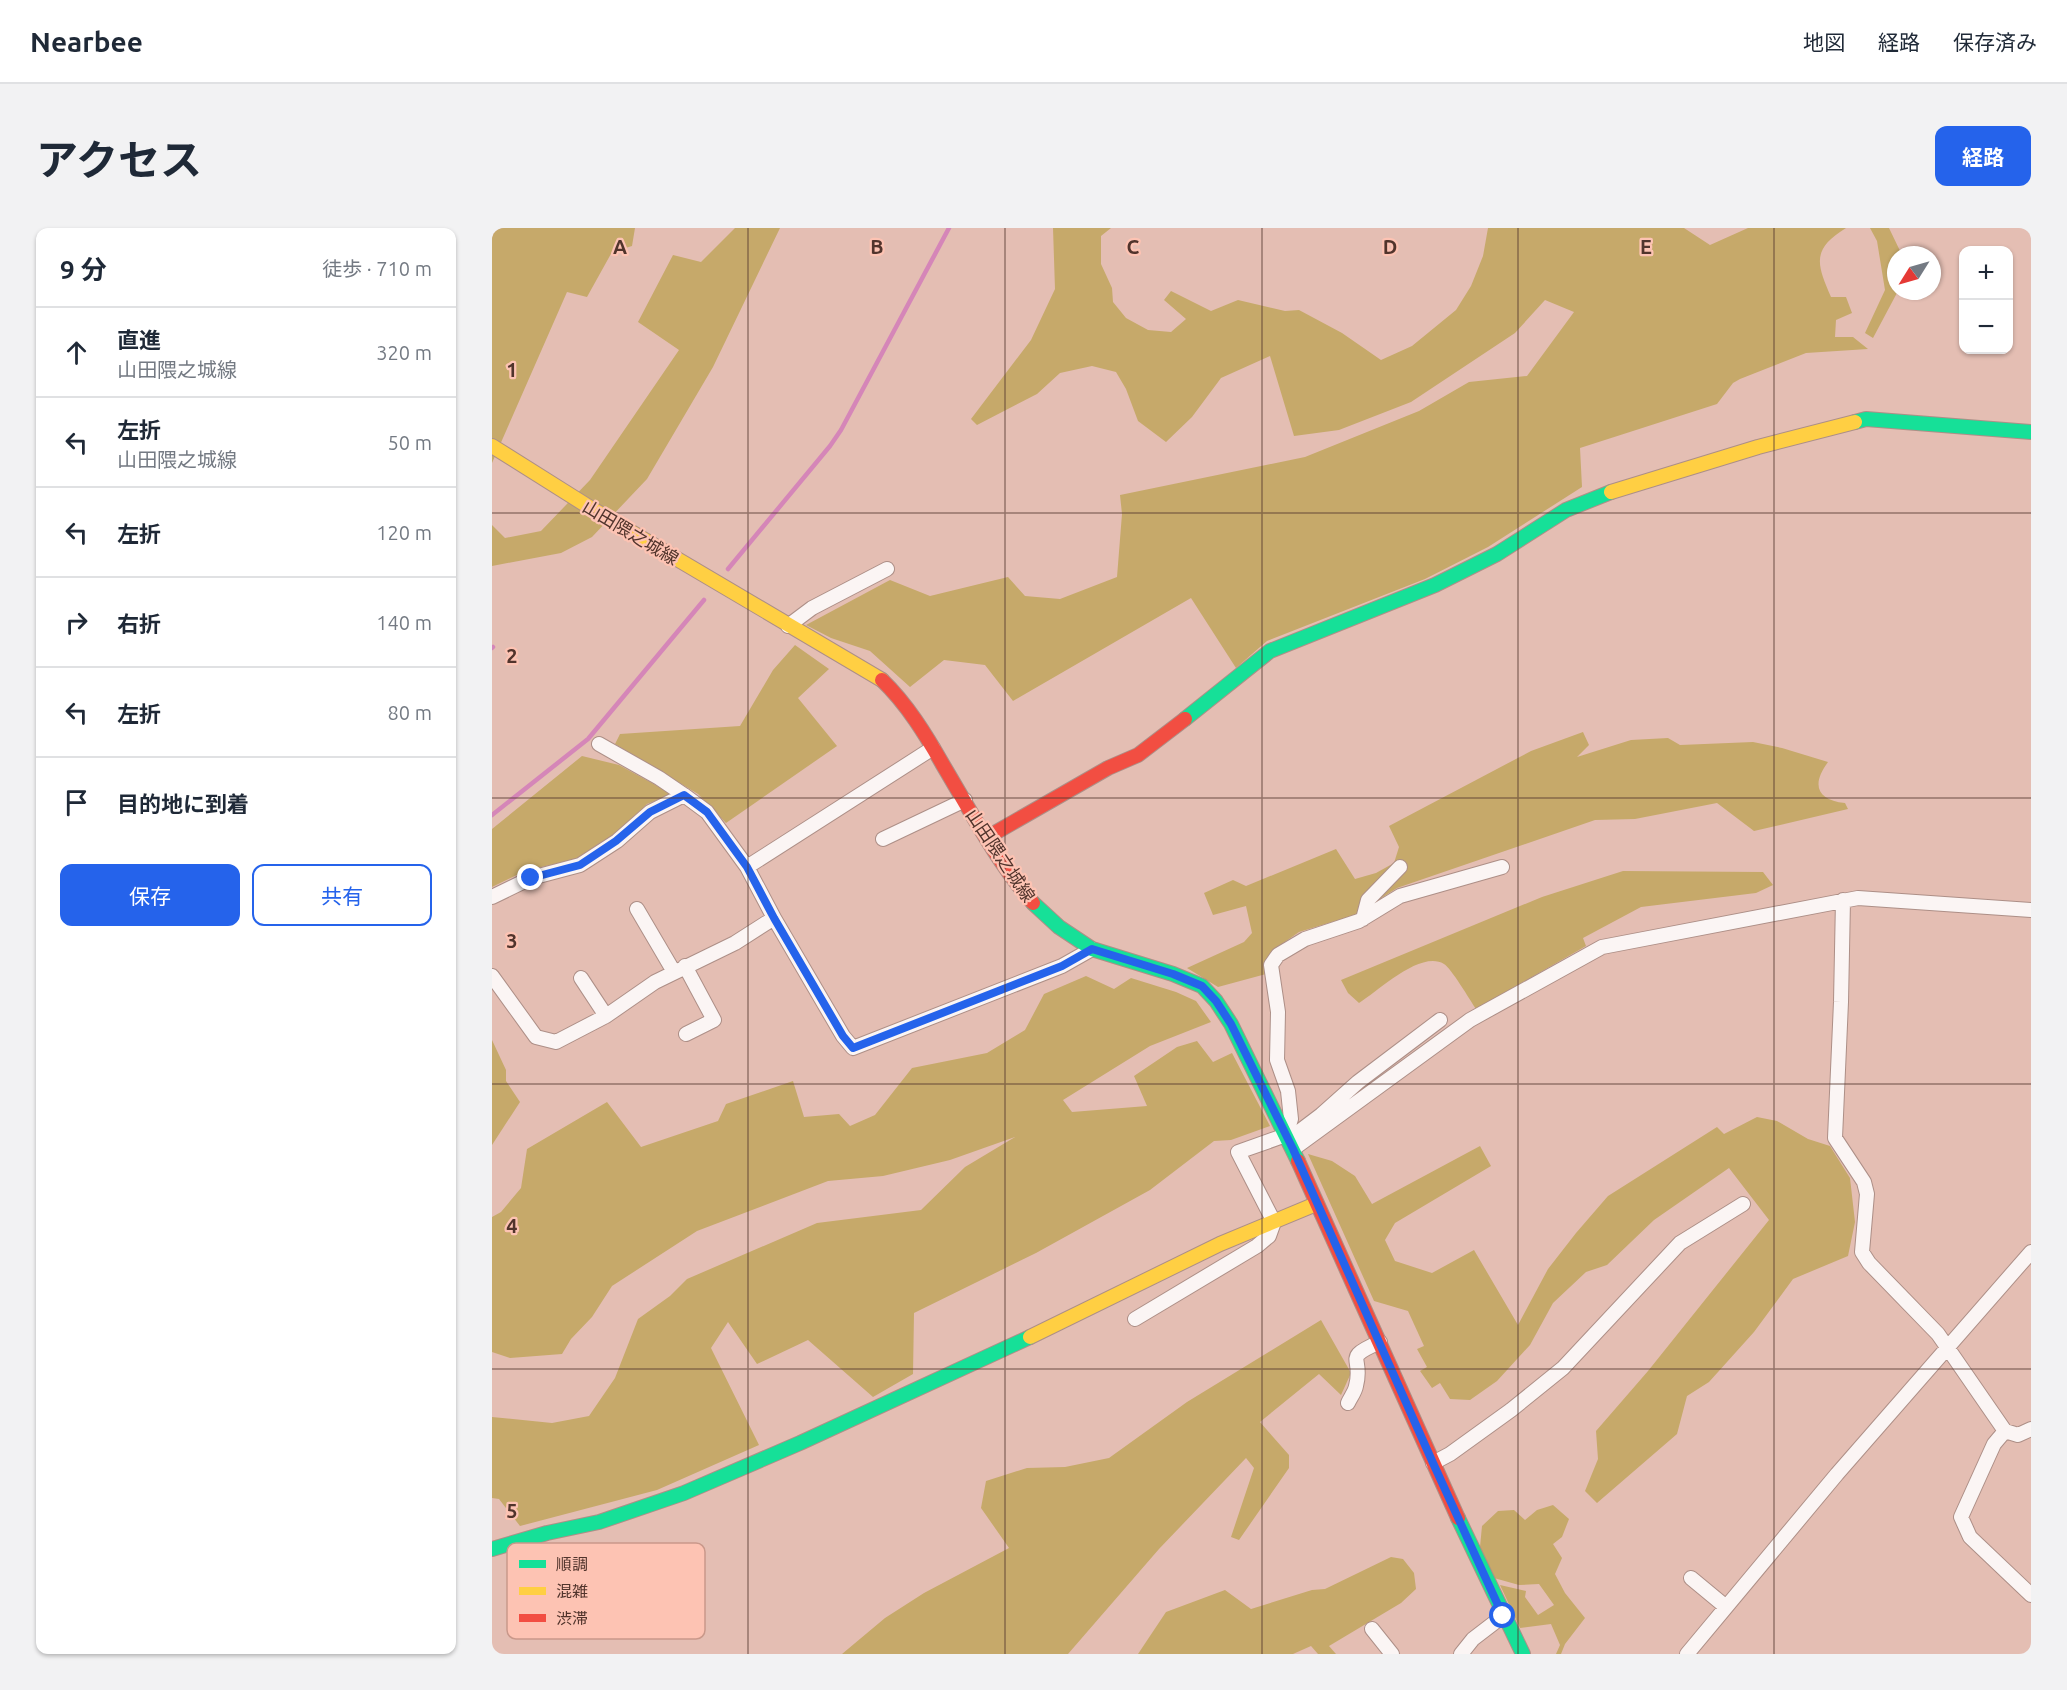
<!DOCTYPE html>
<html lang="ja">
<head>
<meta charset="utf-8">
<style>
  body { margin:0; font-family:Ubuntu,"Noto Sans JP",sans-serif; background:#f2f2f3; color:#1f2937 }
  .controls { position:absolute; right:18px; top:18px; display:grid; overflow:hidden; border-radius:12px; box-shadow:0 2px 4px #0004 }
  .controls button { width:54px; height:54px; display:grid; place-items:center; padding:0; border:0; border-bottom:2px solid #e0e1e3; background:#fff; color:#1f2937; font:30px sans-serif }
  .compass { position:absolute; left:1395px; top:18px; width:54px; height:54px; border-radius:50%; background:#fff; box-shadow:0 2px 4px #0004; rotate:233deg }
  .stop { position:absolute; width:18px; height:18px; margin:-14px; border:4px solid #2563eb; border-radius:50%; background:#fff }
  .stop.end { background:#2563eb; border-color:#fff; box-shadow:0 2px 6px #0008 }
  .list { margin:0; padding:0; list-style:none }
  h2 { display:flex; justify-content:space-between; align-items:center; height:78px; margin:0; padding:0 24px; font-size:26px }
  h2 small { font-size:20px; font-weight:400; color:#747a83 }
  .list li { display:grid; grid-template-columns:39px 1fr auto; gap:18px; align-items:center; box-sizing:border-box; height:90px; padding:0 24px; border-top:2px solid #e0e1e3 }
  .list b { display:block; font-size:22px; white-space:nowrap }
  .list p { margin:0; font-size:20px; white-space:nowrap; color:#747a83 }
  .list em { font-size:20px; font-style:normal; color:#747a83 }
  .actions { display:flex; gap:12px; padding:18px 24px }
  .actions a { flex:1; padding:14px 0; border:2px solid #2563eb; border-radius:12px; text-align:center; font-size:21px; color:#2563eb }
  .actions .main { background:#2563eb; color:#fff }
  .icon { flex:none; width:33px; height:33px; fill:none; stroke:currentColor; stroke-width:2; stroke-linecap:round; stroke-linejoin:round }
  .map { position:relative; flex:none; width:1539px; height:1426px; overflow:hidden; border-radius:12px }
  header { display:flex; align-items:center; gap:36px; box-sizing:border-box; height:84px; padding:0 30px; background:#fff; border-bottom:2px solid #e0e1e3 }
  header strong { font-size:28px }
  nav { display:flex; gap:33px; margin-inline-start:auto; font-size:21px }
  .intro { display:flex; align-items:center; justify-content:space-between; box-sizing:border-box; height:144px; padding:0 36px }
  h1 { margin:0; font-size:42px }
  .button { padding:15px 27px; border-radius:12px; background:#2563eb; color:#fff; font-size:21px; font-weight:700 }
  main { display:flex; gap:36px; padding:0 36px }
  aside { flex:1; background:#fff; border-radius:12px; box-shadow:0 2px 4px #0004 }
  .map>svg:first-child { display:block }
</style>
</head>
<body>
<header>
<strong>Nearbee</strong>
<nav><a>地図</a><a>経路</a><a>保存済み</a></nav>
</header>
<div class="intro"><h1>アクセス</h1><a class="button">経路</a></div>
<main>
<aside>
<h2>9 分<small>徒歩 · 710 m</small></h2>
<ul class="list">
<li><svg class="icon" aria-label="ahead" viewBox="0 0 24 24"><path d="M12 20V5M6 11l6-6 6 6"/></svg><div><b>直進</b><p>山田隈之城線</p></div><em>320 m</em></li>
<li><svg class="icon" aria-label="left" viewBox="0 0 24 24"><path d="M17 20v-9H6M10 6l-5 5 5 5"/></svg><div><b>左折</b><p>山田隈之城線</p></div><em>50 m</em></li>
<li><svg class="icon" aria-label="left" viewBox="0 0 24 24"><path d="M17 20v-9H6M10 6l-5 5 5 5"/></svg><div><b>左折</b></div><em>120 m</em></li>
<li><svg class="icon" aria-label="right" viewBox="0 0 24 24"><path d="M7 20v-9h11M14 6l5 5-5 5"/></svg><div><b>右折</b></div><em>140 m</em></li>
<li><svg class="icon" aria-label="left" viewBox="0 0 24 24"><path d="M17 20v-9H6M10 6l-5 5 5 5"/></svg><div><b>左折</b></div><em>80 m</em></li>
<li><svg class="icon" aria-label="arrive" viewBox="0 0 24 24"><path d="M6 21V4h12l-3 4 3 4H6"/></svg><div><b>目的地に到着</b></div></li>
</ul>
<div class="actions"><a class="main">保存</a><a>共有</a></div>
</aside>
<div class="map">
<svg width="1539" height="1426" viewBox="0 0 1539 1426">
  <rect width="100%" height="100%" fill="#e4beb3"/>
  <!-- forest -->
  <path fill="#c6a96a" d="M 0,0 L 143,0 L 140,18 L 120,24 L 95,69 L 75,64 L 0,235 Z
    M 243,0 L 288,0 L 221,139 L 155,251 L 100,309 L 69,325 L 0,338 L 0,297 L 13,310 L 49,303 L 98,252 L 187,122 L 146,94 L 181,27 L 209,34 Z
    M 561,0 L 619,0 L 609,8 L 609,36 L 620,60 L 621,74 L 634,90 L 656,102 L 679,104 L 694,91 L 672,72 L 679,63 L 719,83 L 746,72 L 793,83 L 807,82 L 850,105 L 889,132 L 920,118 L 964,82 L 979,58 L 991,28 L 996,0 L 1192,0 L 1218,17 L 1256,0 L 1354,0 C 1320,21 1324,35 1339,69 L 1354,69 L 1360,85 L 1344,92 L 1343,109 L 1361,109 L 1376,121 L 1314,125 L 1248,151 L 1241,155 L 1225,176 L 1088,220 L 1090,259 L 996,319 L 933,351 L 775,413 L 744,440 L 699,370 L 521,473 L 493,437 L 452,432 L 418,459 L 378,423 L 339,410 L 314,397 L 398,352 L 438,368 L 516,349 L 533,368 L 568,371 L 625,349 L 630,286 L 628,267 L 813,229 L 927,183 L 977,154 L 1035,148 L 1082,84 L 1053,72 L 1023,105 L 919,174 L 847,202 L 802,208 L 778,128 L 729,150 L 700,189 L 674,214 L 646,193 L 634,161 L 624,144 L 600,138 L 568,145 L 545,166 L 485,197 L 479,191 L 539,112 L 563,61 Z
    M 1378,0 L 1397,0 L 1410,27 L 1404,27 L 1404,63 L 1406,63 L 1381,110 L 1373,105 L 1393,62 L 1385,13 Z
    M 303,417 L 337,441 L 306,470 L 345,518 L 234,595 L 206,566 L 123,516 L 128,506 L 248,498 L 281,442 Z
    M 1091,504 L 1097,517 L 1085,529 L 1139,512 L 1176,510 L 1188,517 L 1261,514 L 1290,520 L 1336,534 C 1319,557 1325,572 1353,575 L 1356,581 L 1262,603 L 1225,575 L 1143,591 L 1103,592 L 905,660 L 863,687 L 807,704 L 780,723 L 774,736 L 774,746 L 726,759 L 695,740 L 752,714 L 760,705 L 754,678 L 721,687 L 712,665 L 741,652 L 754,658 L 844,621 L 863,651 L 884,645 L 902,635 L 907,619 L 897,598 L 1039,523 Z
    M 90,528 L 127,537 L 180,566 L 155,576 L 124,605 L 82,632 L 35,642 L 0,659 L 0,601 Z
    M 1131,643 L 1271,644 L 1281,657 L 1264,665 L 1149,679 L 1091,710 L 1094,718 L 984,781 C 978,772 959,740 952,736 C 928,722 887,763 867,775 L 856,765 L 849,752 L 1050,669 Z
    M 594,748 L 622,761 L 639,750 L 684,764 L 704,773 L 719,794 L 658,818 L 571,872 L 580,884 L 655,878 L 642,848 L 685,819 L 705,813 L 721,834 L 740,825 L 778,898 L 739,912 L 722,913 L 658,962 L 544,1025 L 422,1085 L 421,1146 L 381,1169 L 316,1112 L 265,1136 L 236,1094 L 219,1120 L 267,1217 L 165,1262 L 28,1298 L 7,1271 L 0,1270 L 0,1189 L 60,1195 L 97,1188 L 123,1150 L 146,1091 L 178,1068 L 195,1051 L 325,995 L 429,982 L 473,939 L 523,909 L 458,932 L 391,948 L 336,953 L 205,1003 L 120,1058 L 100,1089 L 79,1111 L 70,1126 L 18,1130 L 0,1124 L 0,989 L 9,984 L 29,960 L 35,921 L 115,874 L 149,919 L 226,893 L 234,876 L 301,853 L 312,889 L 347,886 L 358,898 L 383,887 L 420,840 L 495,825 L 533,802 L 552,766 Z
    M 0,812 L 14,842 L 14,853 L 28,874 L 0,917 Z
    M 1265,889 L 1285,893 L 1316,911 L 1338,918 L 1358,950 L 1363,994 L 1356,1028 L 1301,1051 L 1262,1104 L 1217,1154 L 1195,1168 L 1185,1206 L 1105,1275 L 1093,1263 L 1106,1231 L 1104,1203 L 1156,1143 L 1277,992 L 1237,940 L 1162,992 L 1115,1037 L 1094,1044 L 1061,1075 L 1038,1117 L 1005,1153 L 978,1172 L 958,1171 L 948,1155 L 940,1160 L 928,1143 L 935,1139 L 925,1121 L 932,1118 L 916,1083 L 882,1073 L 816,926 L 840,933 L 863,948 L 880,976 L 988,918 L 999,938 L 903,995 L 893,1012 L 903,1033 L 940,1045 L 982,1022 L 1026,1097 L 1056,1041 L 1084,1005 L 1116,968 L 1225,899 L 1232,906 Z
    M 829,1092 L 859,1145 L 849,1167 L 827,1146 L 768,1194 L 797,1227 L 797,1240 L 747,1312 L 739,1309 L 762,1240 L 754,1230 L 667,1321 L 576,1426 L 350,1426 L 393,1390 L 432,1365 L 517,1320 L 489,1280 L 494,1253 L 535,1240 L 573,1239 L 617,1230 L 695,1174 Z
    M 1061,1277 L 1077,1291 L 1070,1309 L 1061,1316 L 1070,1330 L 1063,1346 L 1073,1365 L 1093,1390 L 1073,1416 L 1069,1426 L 1064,1426 L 1068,1417 L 1059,1396 L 1028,1400 L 1008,1357 L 1034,1363 L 1033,1369 L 1046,1387 L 1062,1377 L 1047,1356 L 1027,1357 L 1002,1350 L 988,1319 L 990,1298 L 1006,1283 L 1022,1282 L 1033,1292 L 1045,1282 Z
    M 899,1329 L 911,1331 L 922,1345 L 924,1361 L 909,1375 L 837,1418 L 844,1426 L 826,1426 L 819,1418 L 801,1426 L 646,1426 L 674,1384 L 733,1362 L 759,1381 L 820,1362 L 833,1361 Z"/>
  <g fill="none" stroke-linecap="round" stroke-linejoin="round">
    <!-- stream -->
    <path stroke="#d586b8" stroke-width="4.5" d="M 236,341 L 338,218 L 349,202 L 457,0
      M 0,420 L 1,419
      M 0,587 L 96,511 L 212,372"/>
    <defs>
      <path id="street" d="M 296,398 L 320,380 L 395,341
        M 107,516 L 167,550 L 192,567
        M 391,611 L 473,572
        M 255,639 L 441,520
        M 0,669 L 39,650 L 88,637 L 125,613 L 158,584 L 192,567 L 215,584 L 255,639 L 282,690 L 351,808 L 361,820 L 570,738 L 600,721
        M 1351,672 L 1349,774 L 1343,910 L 1372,954 L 1375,966 L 1370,1024 L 1377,1035 L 1446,1106 L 1513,1203 L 1526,1207 L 1539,1201
        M 145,681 L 182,744
        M 871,691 L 876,672 L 908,639
        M 193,738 L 222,792 L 194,806
        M 0,748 L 44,809 L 64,814 L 114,788 L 163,754 L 243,715 L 282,690
        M 89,750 L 114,788
        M 796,912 L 829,887 L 866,854 L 948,792
        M 801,921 L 978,792 L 1110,719 L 1366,670 L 1539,682
        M 643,1091 L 765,1018 L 777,1008 L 782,994 L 746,924 L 794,907 L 799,891 L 796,863 L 785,832 L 786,784 L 779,737 L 786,727 L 813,711 L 867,693 L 908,668 L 1010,639
        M 856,1175 C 858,1170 863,1164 864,1158 C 872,1128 849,1131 888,1114
        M 1513,1203 L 1502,1216 L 1469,1289 L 1478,1309 L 1539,1367
        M 941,1235 L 958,1226 L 1019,1182 L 1071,1140 L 1188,1015 L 1251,976
        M 1199,1350 L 1234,1379
        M 880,1401 L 900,1426
        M 969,1426 L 981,1411 L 1011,1388
        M 1195,1426 L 1345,1246 L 1539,1024"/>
      <path id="fast" d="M 1363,194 L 1374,191 L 1539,204
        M 693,491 L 778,423 L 943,357 L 1005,326 L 1074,282 L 1119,264
        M 541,675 L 567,699 L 600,721 L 681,746 L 710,758 L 724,773 L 739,796 L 806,933
        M 966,1290 L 1031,1426
        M 0,1321 L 55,1305 L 107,1294 L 192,1265 L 308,1215 L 538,1109"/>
      <path id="slow" d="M 0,218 L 97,279 L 390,452
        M 1119,264 L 1266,219 L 1363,194
        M 538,1109 L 728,1016 L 824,976"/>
      <path id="jam" d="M 390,452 C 415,476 434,507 451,537 C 479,584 505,634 541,675
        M 494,610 L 616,540 L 646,527 L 693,491
        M 806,933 L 966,1290"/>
    </defs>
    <!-- street casing -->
    <use href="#street" stroke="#ad8f87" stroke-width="16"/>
    <!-- fast casing -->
    <use href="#fast" stroke="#ad8f87" stroke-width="16"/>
    <!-- slow casing -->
    <use href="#slow" stroke="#ad8f87" stroke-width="16"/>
    <!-- jam casing -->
    <use href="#jam" stroke="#ad8f87" stroke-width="16"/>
    <!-- street -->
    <use href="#street" stroke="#fbf5f4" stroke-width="14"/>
    <!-- fast -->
    <use href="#fast" stroke="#16e098" stroke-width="14"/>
    <!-- slow -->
    <use href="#slow" stroke="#ffcf43" stroke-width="14"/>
    <!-- jam -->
    <use href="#jam" stroke="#f24e42" stroke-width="14"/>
  </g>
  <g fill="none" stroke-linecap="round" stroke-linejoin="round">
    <!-- route -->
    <path stroke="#2563eb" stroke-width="8" d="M 39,650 L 88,637 L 124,613 L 158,584 L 192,567 L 215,584 L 255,639 L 282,690 L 351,808 L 361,820 L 570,738 L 600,721 L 681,746 L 710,758 L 724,773 L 739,796 L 801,921 L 941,1235 L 1011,1388"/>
  </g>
  <!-- grid -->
  <path fill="none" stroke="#51342c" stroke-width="1.5" stroke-opacity="0.55" d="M 256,0 L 256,1426M 513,0 L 513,1426M 770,0 L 770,1426M 1026,0 L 1026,1426M 1282,0 L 1282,1426M 0,285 L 1539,285M 0,570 L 1539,570M 0,856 L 1539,856M 0,1141 L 1539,1141"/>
  <g text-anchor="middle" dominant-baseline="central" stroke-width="4.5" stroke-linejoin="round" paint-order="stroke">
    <!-- street labels -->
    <g font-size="18" fill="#51342c" stroke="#fdc3b3">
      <text transform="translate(139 304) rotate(31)">山田隈之城線</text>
      <text transform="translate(509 627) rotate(56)">山田隈之城線</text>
    </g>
  </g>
  <!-- legend -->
  <rect x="15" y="1315" width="198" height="96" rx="9" fill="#fdc3b3" stroke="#c9988a" stroke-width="1.5"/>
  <rect x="27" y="1332" width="27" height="8" fill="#16e098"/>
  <rect x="27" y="1359" width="27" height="8" fill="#ffcf43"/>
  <rect x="27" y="1386" width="27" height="8" fill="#f24e42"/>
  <g font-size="16" fill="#51342c">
    <text x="64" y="1342">順調</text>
    <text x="64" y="1369">混雑</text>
    <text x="64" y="1396">渋滞</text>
  </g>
  <g font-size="20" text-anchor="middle" font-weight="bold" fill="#51342c" stroke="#fdc3b3" stroke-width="4.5" stroke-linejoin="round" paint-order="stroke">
    <text x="128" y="26">A</text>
    <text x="385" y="26">B</text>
    <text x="641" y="26">C</text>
    <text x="898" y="26">D</text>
    <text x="1154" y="26">E</text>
    <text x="20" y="149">1</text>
    <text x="20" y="435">2</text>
    <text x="20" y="720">3</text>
    <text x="20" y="1005">4</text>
    <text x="20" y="1290">5</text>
  </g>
</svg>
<div class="controls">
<button>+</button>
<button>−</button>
</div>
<svg class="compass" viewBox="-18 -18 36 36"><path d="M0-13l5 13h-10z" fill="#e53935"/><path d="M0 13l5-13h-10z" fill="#747a83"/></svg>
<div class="stop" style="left:1011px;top:1388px"></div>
<div class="stop end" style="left:39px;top:650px"></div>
</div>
</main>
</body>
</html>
